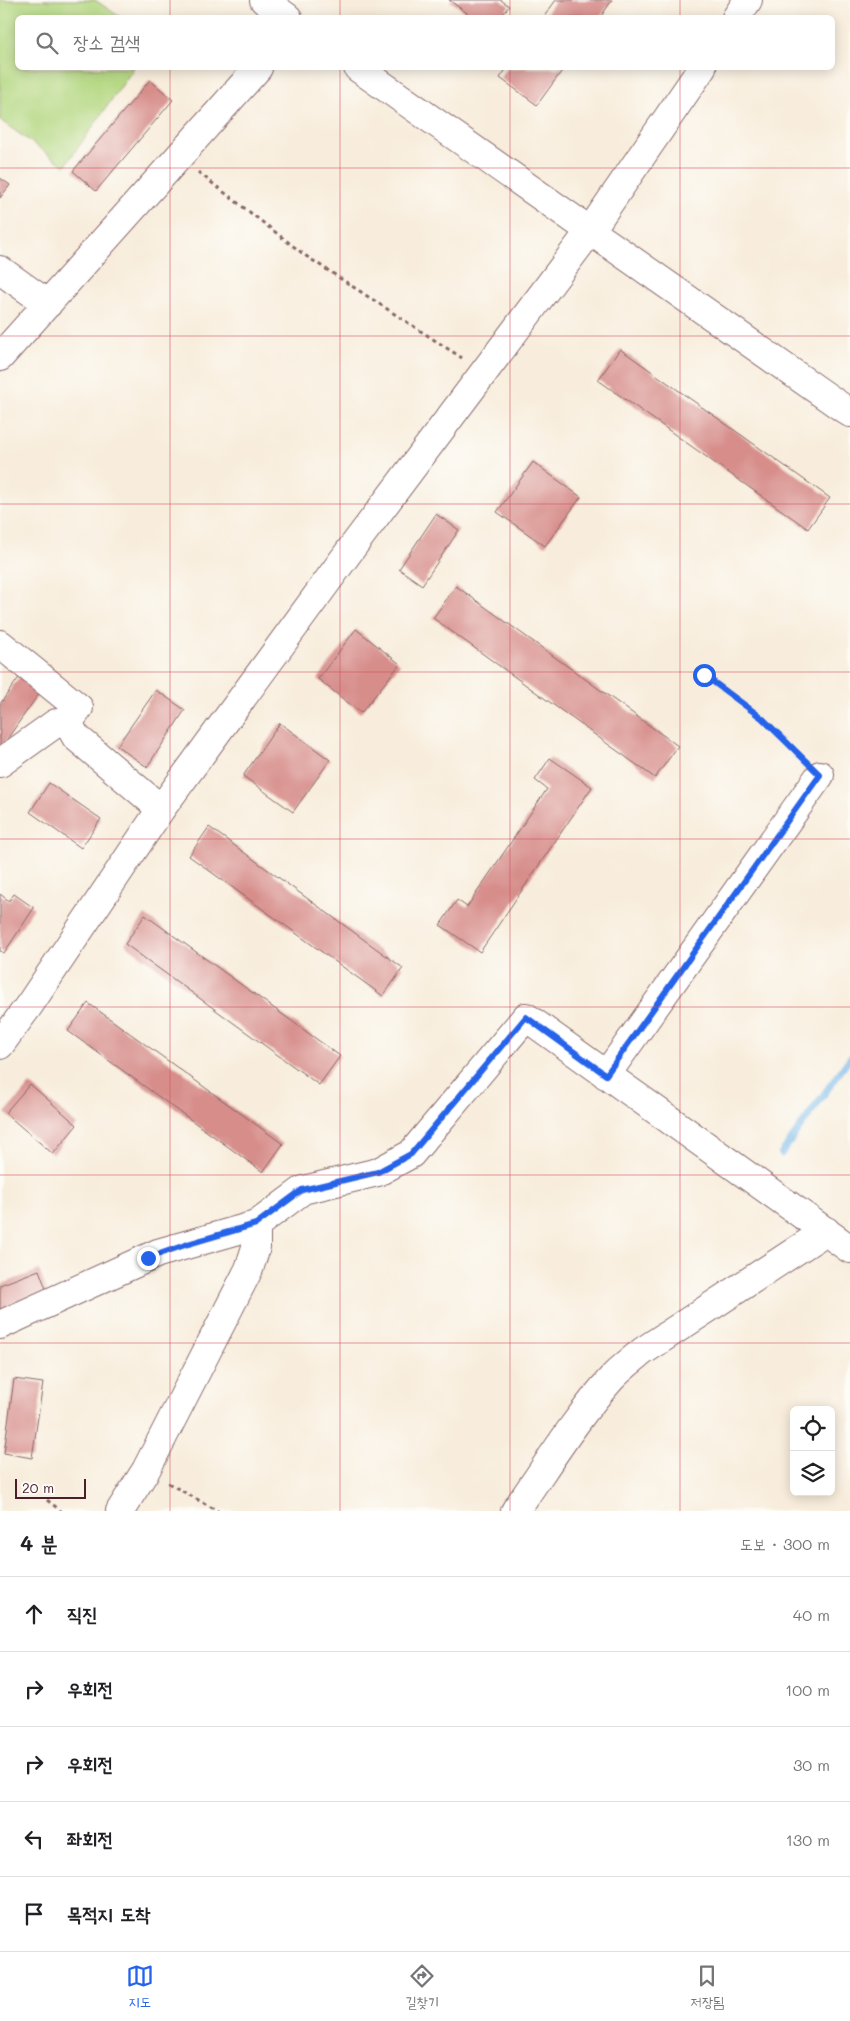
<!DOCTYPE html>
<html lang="ko">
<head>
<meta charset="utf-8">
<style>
  body { margin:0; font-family:Mali,"Poor Story",sans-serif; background:#f6f6f6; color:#202124 }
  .controls { position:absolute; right:15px; bottom:15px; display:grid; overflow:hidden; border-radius:8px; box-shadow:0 2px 12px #0003 }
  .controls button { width:45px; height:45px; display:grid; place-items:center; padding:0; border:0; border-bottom:1px solid #e0e0e0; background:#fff; color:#202124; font:25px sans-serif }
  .scale { position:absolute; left:15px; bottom:12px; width:71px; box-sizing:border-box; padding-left:5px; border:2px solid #4a1f2b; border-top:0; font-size:14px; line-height:18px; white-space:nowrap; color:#4a1f2b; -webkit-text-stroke:4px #fdfcf7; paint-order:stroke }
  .stop { position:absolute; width:15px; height:15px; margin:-11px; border:4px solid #2563eb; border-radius:50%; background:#fff }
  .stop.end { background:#2563eb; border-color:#fff; box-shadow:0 1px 5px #0008 }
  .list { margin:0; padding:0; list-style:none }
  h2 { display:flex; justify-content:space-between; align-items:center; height:65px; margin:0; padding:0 20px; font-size:21px }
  h2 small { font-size:16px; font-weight:400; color:#757577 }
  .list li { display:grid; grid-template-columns:32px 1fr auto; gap:15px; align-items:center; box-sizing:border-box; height:75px; padding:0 20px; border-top:1px solid #e0e0e0 }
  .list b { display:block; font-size:19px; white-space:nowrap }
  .list em { font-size:16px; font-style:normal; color:#757577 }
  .icon { flex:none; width:28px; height:28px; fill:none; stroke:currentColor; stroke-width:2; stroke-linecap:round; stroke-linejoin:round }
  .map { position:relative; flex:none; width:850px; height:1511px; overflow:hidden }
  .search { position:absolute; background:#fff; box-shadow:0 2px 12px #0003; left:15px; right:15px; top:15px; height:55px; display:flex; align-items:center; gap:12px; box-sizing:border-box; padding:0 18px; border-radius:8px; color:#757577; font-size:19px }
  .sheet { height:440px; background:#fff }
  nav { display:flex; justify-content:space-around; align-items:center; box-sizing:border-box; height:70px; border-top:1px solid #e0e0e0; background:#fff; font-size:14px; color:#757577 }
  nav a { display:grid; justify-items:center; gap:2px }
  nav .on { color:#2563eb }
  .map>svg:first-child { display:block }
</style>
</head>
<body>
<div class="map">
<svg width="850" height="1511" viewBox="0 0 850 1511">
  <rect width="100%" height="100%" fill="#fdfcf7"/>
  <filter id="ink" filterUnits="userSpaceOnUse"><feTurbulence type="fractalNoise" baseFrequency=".02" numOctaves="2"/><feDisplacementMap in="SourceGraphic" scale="10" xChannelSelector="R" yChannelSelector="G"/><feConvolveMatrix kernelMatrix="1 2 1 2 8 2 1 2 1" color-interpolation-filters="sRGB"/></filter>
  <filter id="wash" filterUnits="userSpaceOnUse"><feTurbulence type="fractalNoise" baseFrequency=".0096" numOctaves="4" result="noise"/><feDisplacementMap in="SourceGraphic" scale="20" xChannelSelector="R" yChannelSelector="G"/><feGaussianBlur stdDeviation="1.12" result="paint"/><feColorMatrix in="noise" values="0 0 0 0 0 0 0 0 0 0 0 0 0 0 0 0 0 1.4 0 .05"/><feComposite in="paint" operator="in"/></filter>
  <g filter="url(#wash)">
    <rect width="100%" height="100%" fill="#f8eddc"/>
    <!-- green -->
    <path fill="#b3d780" stroke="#7e7b56" d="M 0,0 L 95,0 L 120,17 L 18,18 L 18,68 L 134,68 L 65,166 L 0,120 Z"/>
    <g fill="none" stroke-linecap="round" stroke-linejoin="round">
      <!-- stream -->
      <path stroke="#72b5e7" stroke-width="7" d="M 781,1154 L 850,1058"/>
    </g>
    <g id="blocks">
      <!-- building -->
      <path fill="#d78e8b" d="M 449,0 L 501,0 L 509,6 L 500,18 L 464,18 L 467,13 Z
        M 556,0 L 612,0 L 600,18 L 543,18 Z
        M 507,68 L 564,68 L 537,105 L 500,78 Z
        M 150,80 L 173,100 L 96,191 L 73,171 Z
        M 0,178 L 10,185 L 0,198 Z
        M 620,349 L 830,498 L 808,529 L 598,380 Z
        M 533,462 L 581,497 L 545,546 L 497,512 Z
        M 436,514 L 459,530 L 422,585 L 399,569 Z
        M 456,586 L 678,746 L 655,778 L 433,618 Z
        M 356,629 L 400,664 L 361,713 L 318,679 Z
        M 23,672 L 43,688 L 0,749 L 0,704 Z
        M 156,690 L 185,710 L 147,767 L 117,746 Z
        M 280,723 L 330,760 L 293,812 L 243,776 Z
        M 550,758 L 592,787 L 480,952 L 440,925 L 457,900 L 467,907 L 547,789 L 535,780 Z
        M 49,783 L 101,819 L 81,848 L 30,812 Z
        M 209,827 L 403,968 L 383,996 L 189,856 Z
        M 0,894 L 9,901 L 14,894 L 34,908 L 4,953 L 0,951 Z
        M 145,915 L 340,1056 L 319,1085 L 125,944 Z
        M 88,1003 L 283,1144 L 263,1172 L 68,1031 Z
        M 30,1084 L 77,1125 L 53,1154 L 5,1113 Z
        M 39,1270 L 48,1294 L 0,1312 L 0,1285 Z
        M 14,1379 L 43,1383 L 32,1458 L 4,1453 Z"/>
    </g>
  </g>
  <g filter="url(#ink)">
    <use href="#blocks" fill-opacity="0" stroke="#876769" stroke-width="1"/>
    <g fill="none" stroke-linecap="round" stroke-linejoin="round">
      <defs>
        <path id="minor" d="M 264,0 L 288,18
          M 736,18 L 748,0
          M 358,68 L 850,413
          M 0,270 L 48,304
          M 0,357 L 258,68
          M 0,644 L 79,708 L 68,723 L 76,737 L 161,809
          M 0,763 L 56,723 L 68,723
          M 0,1045 L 30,1004 L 161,809 L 351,549 L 590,231 L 702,68
          M 606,1075 L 820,775
          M 256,1225 L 303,1190 L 378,1172 L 411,1154 L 526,1017 L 850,1249
          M 0,1325 L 158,1253 L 256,1225 L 256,1247 L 249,1269 L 146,1470 L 120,1511
          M 515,1511 C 546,1467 575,1419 611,1379 C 620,1369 632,1360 643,1351 L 826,1231"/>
      </defs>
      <!-- minor casing -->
      <use href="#minor" stroke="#876769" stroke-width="30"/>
      <!-- path -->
      <path stroke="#876769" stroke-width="3" stroke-dasharray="4 4" stroke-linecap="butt" d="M 198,172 L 306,256 L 462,358
        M 704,675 L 762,718 L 803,758
        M 168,1483 L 218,1511
        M 47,1500 L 61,1511"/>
      <!-- minor -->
      <use href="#minor" stroke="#fff" stroke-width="28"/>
    </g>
  </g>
  <g fill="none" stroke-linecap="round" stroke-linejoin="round" filter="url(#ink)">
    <!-- route -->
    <path stroke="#2563eb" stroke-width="6" d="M 148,1258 L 188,1244 L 256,1224 L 302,1190 L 378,1172 L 411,1154 L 526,1017 L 606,1075 L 820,775 L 762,718 L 704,675"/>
  </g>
  <!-- grid -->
  <path fill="none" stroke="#d1495b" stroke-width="1" stroke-opacity="0.55" d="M 170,0 L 170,18M 340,0 L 340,18M 510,0 L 510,18M 680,0 L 680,18M 170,68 L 170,1511M 340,68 L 340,1511M 510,68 L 510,1511M 680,68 L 680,1511M 0,168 L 850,168M 0,336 L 850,336M 0,504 L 850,504M 0,672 L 850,672M 0,839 L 850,839M 0,1007 L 850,1007M 0,1175 L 850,1175M 0,1343 L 850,1343"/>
</svg>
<div class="controls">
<button><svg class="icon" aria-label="locate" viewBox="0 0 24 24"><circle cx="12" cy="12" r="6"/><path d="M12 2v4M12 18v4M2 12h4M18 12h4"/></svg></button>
<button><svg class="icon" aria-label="layers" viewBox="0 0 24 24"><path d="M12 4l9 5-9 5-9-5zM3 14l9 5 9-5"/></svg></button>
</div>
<div class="scale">20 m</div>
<div class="stop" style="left:704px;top:675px"></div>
<div class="stop end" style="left:148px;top:1258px"></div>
<div class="search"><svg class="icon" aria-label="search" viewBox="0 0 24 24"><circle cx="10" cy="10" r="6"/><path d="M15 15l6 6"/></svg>장소 검색</div>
</div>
<section class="sheet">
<h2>4 분<small>도보 · 300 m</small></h2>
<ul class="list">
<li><svg class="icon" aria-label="ahead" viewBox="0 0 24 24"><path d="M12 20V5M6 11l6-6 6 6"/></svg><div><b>직진</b></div><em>40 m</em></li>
<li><svg class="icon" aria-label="right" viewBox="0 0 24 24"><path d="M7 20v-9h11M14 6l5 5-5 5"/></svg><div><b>우회전</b></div><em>100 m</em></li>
<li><svg class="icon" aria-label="right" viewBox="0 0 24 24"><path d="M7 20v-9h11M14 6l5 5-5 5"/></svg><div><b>우회전</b></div><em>30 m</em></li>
<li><svg class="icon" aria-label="left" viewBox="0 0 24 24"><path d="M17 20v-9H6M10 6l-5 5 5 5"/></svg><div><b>좌회전</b></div><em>130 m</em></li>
<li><svg class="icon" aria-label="arrive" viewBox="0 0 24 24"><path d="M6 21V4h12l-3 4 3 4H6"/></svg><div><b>목적지 도착</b></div></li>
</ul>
</section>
<nav>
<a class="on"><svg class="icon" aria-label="map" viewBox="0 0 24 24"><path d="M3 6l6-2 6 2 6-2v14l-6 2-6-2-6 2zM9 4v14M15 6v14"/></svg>지도</a>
<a><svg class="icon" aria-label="directions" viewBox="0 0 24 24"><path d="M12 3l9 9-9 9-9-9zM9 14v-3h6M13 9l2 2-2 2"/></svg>길찾기</a>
<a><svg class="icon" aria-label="saved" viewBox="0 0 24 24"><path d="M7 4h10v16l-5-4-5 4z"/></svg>저장됨</a>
</nav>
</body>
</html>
